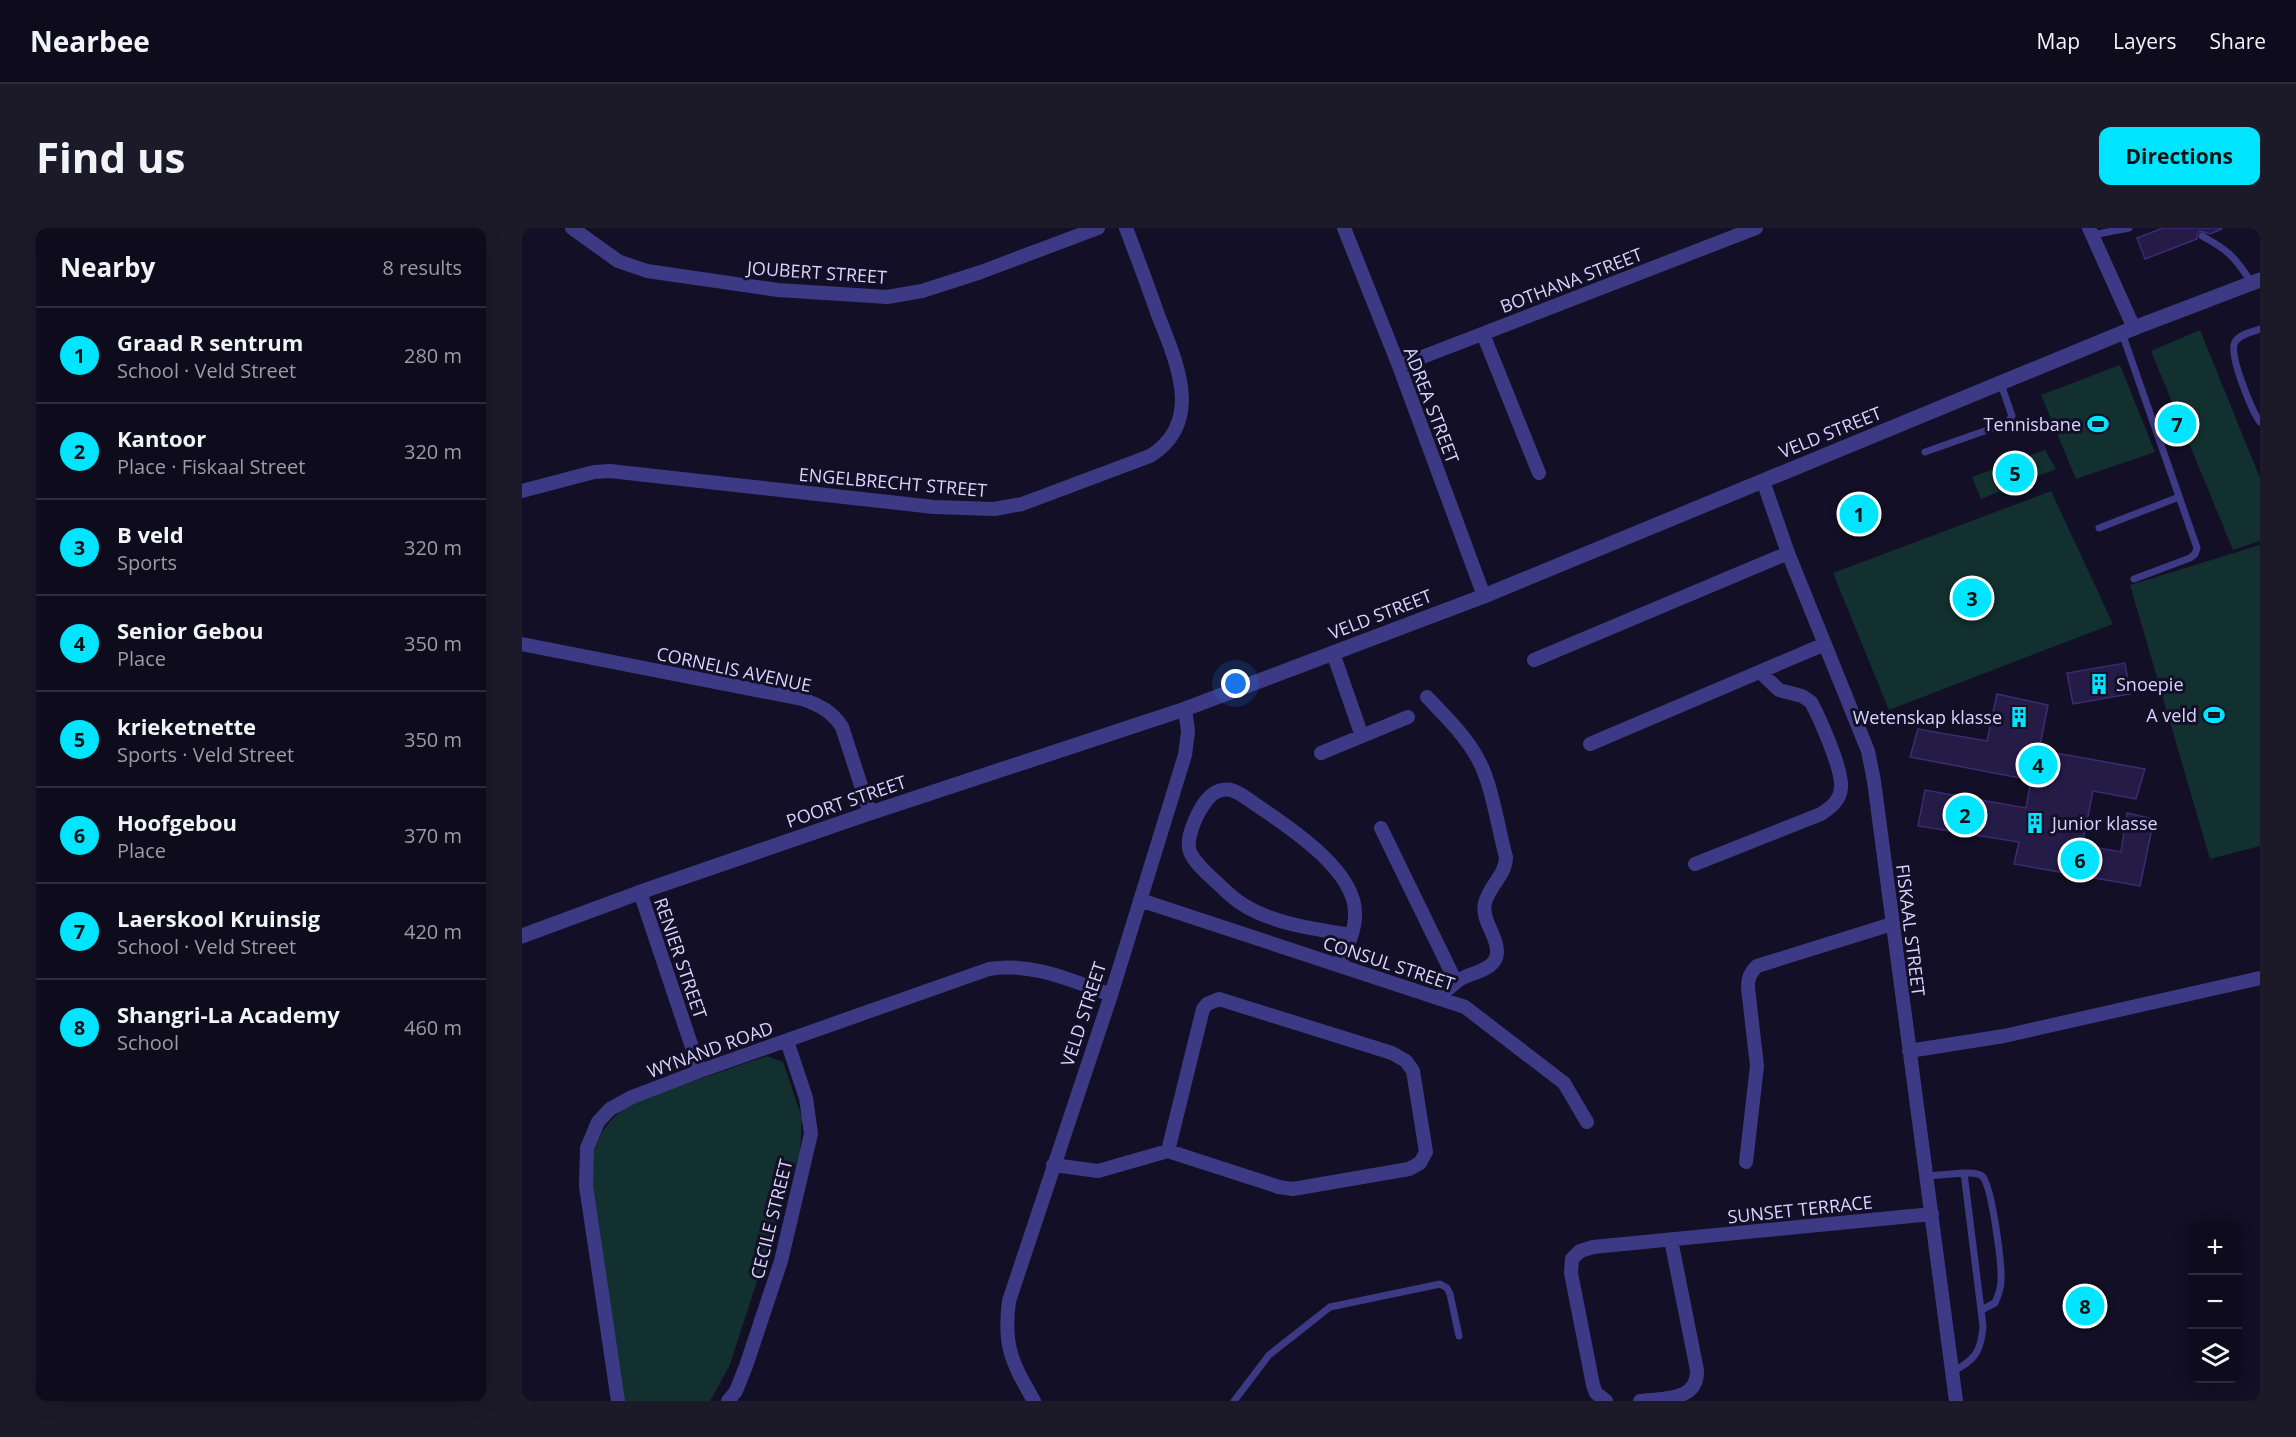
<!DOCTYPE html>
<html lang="en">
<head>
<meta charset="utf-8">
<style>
  body { margin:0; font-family:"Open Sans",sans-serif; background:#1c1929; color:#f1f3f6 }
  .controls { position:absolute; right:18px; bottom:18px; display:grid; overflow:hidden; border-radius:12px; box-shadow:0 3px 15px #0003 }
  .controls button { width:54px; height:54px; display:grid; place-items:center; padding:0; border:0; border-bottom:2px solid #2e2b3b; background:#0e0b1c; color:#f1f3f6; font:30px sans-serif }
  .you { position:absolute; left:714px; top:456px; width:21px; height:21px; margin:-15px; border:4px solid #fff; border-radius:50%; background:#1a73e8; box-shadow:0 0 0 9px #1a73e833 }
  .badge { display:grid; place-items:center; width:39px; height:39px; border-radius:50%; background:#00e5ff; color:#111; font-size:20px; font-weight:700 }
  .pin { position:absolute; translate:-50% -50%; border:3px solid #fff; box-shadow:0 2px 6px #0006 }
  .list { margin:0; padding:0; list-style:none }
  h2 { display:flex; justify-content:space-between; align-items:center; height:78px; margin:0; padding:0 24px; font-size:26px }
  h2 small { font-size:20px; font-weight:400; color:#9b9ba3 }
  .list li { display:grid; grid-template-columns:39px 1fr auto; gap:18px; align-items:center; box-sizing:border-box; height:96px; padding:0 24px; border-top:2px solid #2e2b3b }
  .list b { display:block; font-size:22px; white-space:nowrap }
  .list p { margin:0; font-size:20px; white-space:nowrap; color:#9b9ba3 }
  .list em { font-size:20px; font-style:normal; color:#9b9ba3 }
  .icon { flex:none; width:33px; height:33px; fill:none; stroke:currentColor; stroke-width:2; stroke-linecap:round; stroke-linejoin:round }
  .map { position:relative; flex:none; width:1738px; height:1173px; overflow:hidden; border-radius:12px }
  header { display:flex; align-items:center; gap:36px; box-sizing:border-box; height:84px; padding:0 30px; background:#0e0b1c; border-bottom:2px solid #2e2b3b }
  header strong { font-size:28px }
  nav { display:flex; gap:33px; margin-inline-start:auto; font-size:21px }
  .intro { display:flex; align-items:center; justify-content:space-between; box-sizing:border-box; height:144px; padding:0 36px }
  h1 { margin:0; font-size:42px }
  .button { padding:15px 27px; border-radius:12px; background:#00e5ff; color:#111; font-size:21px; font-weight:700 }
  main { display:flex; gap:36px; padding:0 36px }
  aside { flex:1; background:#0e0b1c; border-radius:12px; box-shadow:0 3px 15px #0003 }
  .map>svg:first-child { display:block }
</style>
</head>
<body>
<header>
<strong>Nearbee</strong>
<nav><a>Map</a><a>Layers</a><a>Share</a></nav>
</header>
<div class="intro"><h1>Find us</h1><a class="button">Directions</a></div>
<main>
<aside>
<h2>Nearby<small>8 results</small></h2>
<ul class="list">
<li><span class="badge">1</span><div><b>Graad R sentrum</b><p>School · Veld Street</p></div><em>280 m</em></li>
<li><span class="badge">2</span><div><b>Kantoor</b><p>Place · Fiskaal Street</p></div><em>320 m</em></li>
<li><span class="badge">3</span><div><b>B veld</b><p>Sports</p></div><em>320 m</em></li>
<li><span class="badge">4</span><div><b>Senior Gebou</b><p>Place</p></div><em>350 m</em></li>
<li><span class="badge">5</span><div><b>krieketnette</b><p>Sports · Veld Street</p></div><em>350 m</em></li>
<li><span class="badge">6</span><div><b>Hoofgebou</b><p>Place</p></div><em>370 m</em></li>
<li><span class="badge">7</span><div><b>Laerskool Kruinsig</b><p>School · Veld Street</p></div><em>420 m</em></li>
<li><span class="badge">8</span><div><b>Shangri-La Academy</b><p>School</p></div><em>460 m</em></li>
</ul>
</aside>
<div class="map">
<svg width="1738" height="1173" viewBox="0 0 1738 1173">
  <rect width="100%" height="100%" fill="#130f26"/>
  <!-- green -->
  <path fill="#12302f" d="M 1678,102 L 1738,250 L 1738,313 L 1711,322 L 1629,123 Z
    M 1598,137 L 1633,224 L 1554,251 L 1519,167 Z
    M 1523,222 L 1534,241 L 1459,271 L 1450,249 Z
    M 1529,263 L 1591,396 L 1367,482 L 1311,345 Z
    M 1738,317 L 1738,618 L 1688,631 L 1608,357 Z
    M 245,828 L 261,834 L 280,890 L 278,923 L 207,1139 L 188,1173 L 102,1173 L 68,946 C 71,912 83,893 111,874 Z"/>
  <!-- building -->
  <path fill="#241b47" stroke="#3b2d73" stroke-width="1.5" d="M 1641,0 L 1700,0 L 1700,1 L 1688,6 L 1678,3 L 1675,6 L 1675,11 L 1623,31 L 1615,10 Z
    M 1603,435 L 1608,466 L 1551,476 L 1545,445 Z
    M 1475,466 L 1526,477 L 1517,522 L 1623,541 L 1614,571 L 1571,563 L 1560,617 L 1599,624 L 1605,585 L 1632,591 L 1618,658 L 1492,636 L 1497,614 L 1396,598 L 1403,562 L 1504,580 L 1509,552 L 1388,529 L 1396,501 L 1465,513 Z"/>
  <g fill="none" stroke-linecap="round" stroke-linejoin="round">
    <!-- service -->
    <path stroke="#3d3a85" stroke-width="7" d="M 1570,7 L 1607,0
      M 1680,8 C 1706,22 1713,29 1729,54
      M 1738,101 C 1730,104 1718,106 1713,114 C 1706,126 1730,183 1738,194
      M 1600,105 L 1675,320 L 1673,326 L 1668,330 L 1612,351
      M 1403,224 L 1485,195 L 1490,188 L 1479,156
      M 1577,300 L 1657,269
      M 1442,945 C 1448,945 1455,944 1460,948 C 1470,957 1480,1037 1479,1053 C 1479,1061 1476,1068 1473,1075 L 1459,1082
      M 1405,948 L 1442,945 L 1461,1098 C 1459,1124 1453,1132 1430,1144
      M 712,1173 L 747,1127 L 808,1079 L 918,1056 L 925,1060 L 928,1066 L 937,1108"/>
    <!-- minor -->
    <path stroke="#3d3a85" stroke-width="14" d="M 50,0 L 96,33 L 125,43 L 256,62 L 365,69 L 400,63 L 459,44 L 576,0
      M 822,0 L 877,138 L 962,368
      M 1567,0 L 1612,100
      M 961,106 L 1017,245
      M 877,138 L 1234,0
      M 1241,253 L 1266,325 L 1346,523 L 1352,553 L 1434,1173
      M 0,263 L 72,244 L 88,243 L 412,279 L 472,281 L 500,276 L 628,228 C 683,194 654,133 636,87 C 626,58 615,29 604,0
      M 0,416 L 280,471 C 297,477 310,483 320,499 L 348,585
      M 811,425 L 840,508
      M 1012,432 L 1266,325
      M 905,469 C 924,489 943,507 956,531 C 970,556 976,600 984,629 C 984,647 967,658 963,675 C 959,692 975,707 975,723 C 976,742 950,744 937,752 C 930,757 923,764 916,770
      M 1068,516 L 1303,416
      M 799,525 L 886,489
      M 859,600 L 934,754
      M 1173,636 L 1299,586 C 1308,580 1318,573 1319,560 C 1321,542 1298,491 1289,474 L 1280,468 L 1257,462 L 1238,444
      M 118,664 L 178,843
      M 618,672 L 943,779 L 1042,855 L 1065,894
      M 817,737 C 824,721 834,703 833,684 C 832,637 755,592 720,567 C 711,562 704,559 694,564 C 680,571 662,609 668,624 C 673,635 683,644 692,652 C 701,660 709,669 720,676 C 751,696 793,701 829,707
      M 1387,823 L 1482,808 L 1738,750
      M 1224,934 L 1235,838 L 1226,760 C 1226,750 1228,745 1235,738 L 1370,696
      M 531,937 L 576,943 L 646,923 L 757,959 L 771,961 L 887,941 L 898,935 L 904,924 L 891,843 L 884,833 L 870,825 L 697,771 L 685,776 L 681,781 L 646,923
      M 96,1173 L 64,958 L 65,920 L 76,894 L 88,881 L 110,869 L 178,843 L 467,741 C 510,734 549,752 589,767
      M 206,1173 L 214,1163 L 224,1138 L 259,1033 L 289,906 L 284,870 L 265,813
      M 512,1173 C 490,1134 481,1119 487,1073 L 589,767 L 663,527 L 666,503 L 663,481
      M 1084,1173 L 1074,1165 L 1071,1157 L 1049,1045 L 1050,1031 L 1058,1023 L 1071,1019 L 1410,986
      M 1118,1173 C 1143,1170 1176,1173 1175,1142 L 1149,1012"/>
    <!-- tertiary -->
    <path stroke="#3d3a85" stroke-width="15" d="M 0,708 L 127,661 L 348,585 L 663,481 L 962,368 L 1612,100 L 1738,52"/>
  </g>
  <!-- icons -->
  <defs>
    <symbol id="stadium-bare" viewBox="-9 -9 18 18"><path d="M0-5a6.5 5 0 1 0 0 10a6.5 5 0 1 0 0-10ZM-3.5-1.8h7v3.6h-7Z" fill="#00e5ff" stroke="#130f26" stroke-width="2.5" paint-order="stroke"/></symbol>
    <symbol id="building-bare" viewBox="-9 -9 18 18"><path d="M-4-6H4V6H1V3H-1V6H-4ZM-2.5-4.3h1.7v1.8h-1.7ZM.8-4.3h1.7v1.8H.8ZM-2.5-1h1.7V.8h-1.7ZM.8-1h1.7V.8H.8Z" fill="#00e5ff" stroke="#130f26" stroke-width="2.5" paint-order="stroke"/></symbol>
  </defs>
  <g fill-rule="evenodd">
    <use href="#stadium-bare" x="1561" y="181" width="30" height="30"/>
    <use href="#building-bare" x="1562" y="441" width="30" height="30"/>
    <use href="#stadium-bare" x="1677" y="472" width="30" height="30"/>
    <use href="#building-bare" x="1482" y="474" width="30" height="30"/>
    <use href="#building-bare" x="1498" y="580" width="30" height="30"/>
  </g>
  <g text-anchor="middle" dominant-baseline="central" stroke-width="6" stroke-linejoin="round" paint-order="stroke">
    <!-- street labels -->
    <g font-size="18" fill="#d9d4ff" stroke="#130f26">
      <text transform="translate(295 44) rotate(4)">JOUBERT STREET</text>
      <text transform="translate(1049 52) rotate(-21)">BOTHANA STREET</text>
      <text transform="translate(910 177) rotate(69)">ADREA STREET</text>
      <text transform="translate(1308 204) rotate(-22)">VELD STREET</text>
      <text transform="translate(371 254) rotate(5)">ENGELBRECHT STREET</text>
      <text transform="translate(858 386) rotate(-21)">VELD STREET</text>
      <text transform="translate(212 441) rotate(12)">CORNELIS AVENUE</text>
      <text transform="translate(324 573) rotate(-19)">POORT STREET</text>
      <text transform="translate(1389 702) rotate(83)">FISKAAL STREET</text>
      <text transform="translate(159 730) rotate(71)">RENIER STREET</text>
      <text transform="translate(867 735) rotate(18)">CONSUL STREET</text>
      <text transform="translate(561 786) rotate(-72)">VELD STREET</text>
      <text transform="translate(188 821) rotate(-20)">WYNAND ROAD</text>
      <text transform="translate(1278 981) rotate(-6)">SUNSET TERRACE</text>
      <text transform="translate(249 991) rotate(-76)">CECILE STREET</text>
    </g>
    <!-- poi labels -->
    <g font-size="18" fill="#d9d4ff" stroke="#130f26" text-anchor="end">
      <text x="1559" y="196">Tennisbane</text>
      <text x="1594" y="456" text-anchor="start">Snoepie</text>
      <text x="1675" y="487">A veld</text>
      <text x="1480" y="489">Wetenskap klasse</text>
      <text x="1530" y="595" text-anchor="start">Junior klasse</text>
    </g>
  </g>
</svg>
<div class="controls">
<button>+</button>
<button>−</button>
<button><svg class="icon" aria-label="layers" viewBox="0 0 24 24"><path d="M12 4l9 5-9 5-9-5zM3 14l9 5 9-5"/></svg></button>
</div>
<div class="you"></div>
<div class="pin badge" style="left:1337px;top:286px">1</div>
<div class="pin badge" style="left:1443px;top:587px">2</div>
<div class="pin badge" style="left:1450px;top:370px">3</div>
<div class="pin badge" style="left:1516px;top:537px">4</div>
<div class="pin badge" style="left:1493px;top:245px">5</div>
<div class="pin badge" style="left:1558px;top:632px">6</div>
<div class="pin badge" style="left:1655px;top:196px">7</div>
<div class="pin badge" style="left:1563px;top:1078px">8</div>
</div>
</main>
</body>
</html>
